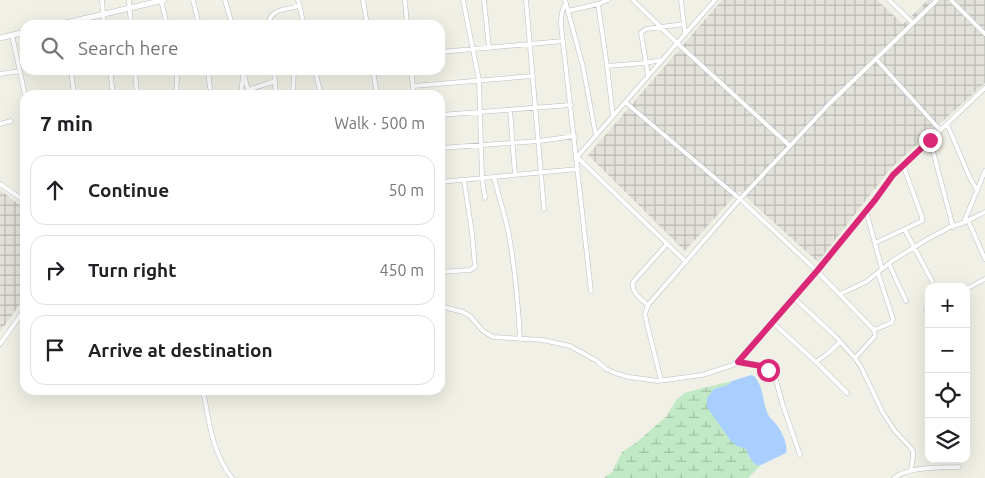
<!DOCTYPE html>
<html lang="en">
<head>
<meta charset="utf-8">
<style>
  body { margin:0; font-family:Ubuntu,sans-serif; background:#f2f2f2; color:#202124 }
  .controls { position:absolute; right:15px; bottom:15px; display:grid; overflow:hidden; border-radius:10px; box-shadow:0 5px 20px #0002 }
  .controls button { width:45px; height:45px; display:grid; place-items:center; padding:0; border:0; border-bottom:1px solid #e0e0e0; background:#fff; color:#202124; font:25px sans-serif }
  .stop { position:absolute; width:15px; height:15px; margin:-11px; border:4px solid #db2777; border-radius:50%; background:#fff }
  .stop.end { background:#db2777; border-color:#fff; box-shadow:0 1px 5px #0008 }
  .list { margin:0; padding:0; list-style:none }
  h2 { display:flex; justify-content:space-between; align-items:center; height:65px; margin:0; padding:0 20px; font-size:21px }
  h2 small { font-size:16px; font-weight:400; color:#757577 }
  .list li { display:grid; grid-template-columns:32px 1fr auto; gap:15px; align-items:center; box-sizing:border-box; height:70px; margin:0 10px 10px; padding:0 10px; border:1px solid #e0e0e0; border-radius:15px }
  .list b { display:block; font-size:19px; white-space:nowrap }
  .list em { font-size:16px; font-style:normal; color:#757577 }
  .icon { flex:none; width:28px; height:28px; fill:none; stroke:currentColor; stroke-width:2; stroke-linecap:round; stroke-linejoin:round }
  .map { position:relative; flex:none; width:985px; height:478px; overflow:hidden }
  .search { position:absolute; background:#fff; box-shadow:0 5px 20px #0002; left:20px; top:20px; width:425px; height:55px; display:flex; align-items:center; gap:12px; box-sizing:border-box; padding:0 18px; border-radius:15px; color:#757577; font-size:19px }
  .panel { position:absolute; background:#fff; box-shadow:0 5px 20px #0002; left:20px; top:90px; width:425px; height:305px; border-radius:15px }
  .map>svg:first-child { display:block }
</style>
</head>
<body>
<div class="map">
<svg width="985" height="478" viewBox="0 0 985 478">
  <defs>
    <pattern id="industrial-grid" width="8" height="8" patternUnits="userSpaceOnUse" patternTransform="scale(1.25)"><rect width="8" height="8" fill="#e2e1da"/><path d="M0 4h8M4 0v8" fill="none" stroke="#babab5"/></pattern>
    <pattern id="wetland-marsh" width="20" height="14" patternUnits="userSpaceOnUse" patternTransform="scale(1.25)"><rect width="20" height="14" fill="#c2e9c6"/><path d="M1 5h8M5 5V1M11 12h8M15 12V8" fill="none" stroke="#a1c0a5"/></pattern>
  </defs>
  <rect width="100%" height="100%" fill="#f1f0e6"/>
  <!-- industrial -->
  <path fill="url(#industrial-grid)" d="M 722,0 L 877,0 L 903,24 L 928,0 L 985,0 L 985,83 L 890,169 L 818,262 L 739,191 L 685,251 L 588,155 Z
    M 0,190 L 25,209 L 25,297 L 0,332 Z"/>
  <!-- wetland -->
  <path fill="url(#wetland-marsh)" d="M 732,381 L 728,385 L 714,389 L 737,446 L 746,449 L 749,457 L 756,465 L 761,465 L 748,478 L 604,478 L 612,472 L 622,452 L 637,442 L 667,416 L 676,400 L 685,393 L 691,391 Z"/>
  <!-- water -->
  <path fill="#a8cfff" d="M 751,375 L 754,376 C 764,388 762,399 767,412 C 770,420 775,421 779,428 C 783,435 788,445 786,453 L 761,465 L 756,465 L 749,457 L 746,449 L 737,446 L 730,440 L 707,407 L 707,398 L 714,389 L 728,385 L 732,381 Z"/>
  <g fill="none" stroke-linecap="round" stroke-linejoin="round">
    <defs>
      <path id="street" d="M 102,0 L 104,25
        M 129,0 L 131,25
        M 161,0 L 167,25
        M 193,0 L 199,25
        M 225,0 L 232,25
        M 298,0 L 304,25
        M 363,0 L 367,25
        M 405,0 L 407,25
        M 463,0 L 479,80 L 482,178 L 485,198
        M 484,0 L 489,48
        M 526,0 L 544,209
        M 565,0 L 583,67 L 596,136
        M 633,0 L 677,43 L 790,146
        M 681,0 L 685,34
        M 889,0 L 913,23
        M 951,0 L 985,34
        M 566,3 C 561,11 561,17 561,25 L 591,291
        M 598,4 L 607,66 L 613,116
        M 568,11 L 598,4 L 608,0
        M 268,25 C 269,9 287,9 300,6
        M 12,35 L 25,95
        M 440,52 L 563,41
        M 876,59 L 940,130
        M 607,66 L 645,63 L 662,60
        M 71,70 L 74,95
        M 110,70 L 113,95
        M 135,70 L 137,95
        M 208,70 L 210,88
        M 243,70 L 249,95
        M 274,70 L 276,95
        M 315,70 L 321,95
        M 373,70 L 377,95
        M 411,70 L 414,95
        M 0,74 L 20,71
        M 648,75 L 641,33 L 646,29 L 684,24
        M 413,86 L 533,76
        M 248,90 L 275,81
        M 176,95 L 177,78 L 176,70
        M 241,95 L 243,75
        M 293,95 L 294,70
        M 625,102 L 740,199 L 817,271 L 874,330 L 875,336 L 855,358
        M 510,110 L 515,175
        M 440,115 L 571,105
        M 0,124 L 11,121
        M 947,124 L 970,178 L 977,190
        M 930,140 L 953,227
        M 440,148 L 539,141 L 575,136
        M 494,177 C 498,194 504,212 508,230 C 515,266 518,302 520,339
        M 440,182 L 578,169
        M 0,184 L 25,201
        M 866,211 L 882,269
        M 968,220 L 985,259
        M 964,222 L 985,171
        M 905,230 L 932,281
        M 875,243 L 922,221 L 922,217 L 903,165
        M 686,262 L 577,157 L 715,0
        M 889,264 L 906,301
        M 440,272 L 470,270 L 475,267 L 472,233 L 464,180
        M 966,289 L 985,279
        M 840,294 L 866,282 L 892,261 L 926,240 L 950,227 L 963,223 L 985,212
        M 794,298 L 835,336 L 855,358 L 861,367 L 883,413 L 895,431 L 910,447 L 913,451 L 913,457 L 911,470
        M 648,305 C 641,299 631,293 633,282 L 667,244
        M 440,306 L 463,312 L 470,316 L 483,331 L 493,337 L 543,340 L 570,346 L 597,361 L 606,369 L 615,373 L 629,377 L 658,381 L 702,375 L 733,365 L 738,361 L 817,271 L 875,200 L 893,175 L 985,88
        M 926,310 L 929,308
        M 772,322 L 816,362 L 847,393
        M 874,330 L 891,323 L 893,319 L 878,273
        M 0,344 L 25,309
        M 738,361 L 761,366 L 772,374 L 776,380 L 783,406 L 800,455
        M 816,362 L 827,354 L 840,342
        M 661,380 L 647,324 L 645,314 L 648,305 L 740,199 L 790,146 L 829,104 L 937,0
        M 203,390 C 209,421 212,453 232,478
        M 894,478 C 909,466 941,468 959,467"/>
      <path id="secondary" d="M 57,25 L 164,0
        M 0,38 L 25,32"/>
    </defs>
    <!-- street casing -->
    <use href="#street" stroke="#bbbdc2" stroke-width="5"/>
    <!-- secondary casing -->
    <use href="#secondary" stroke="#bbbec4" stroke-width="6"/>
    <!-- street -->
    <use href="#street" stroke="#fff" stroke-width="4"/>
    <!-- secondary -->
    <use href="#secondary" stroke="#fff" stroke-width="5"/>
  </g>
  <g fill="none" stroke-linecap="round" stroke-linejoin="round">
    <!-- route -->
    <path stroke="#db2777" stroke-width="6" d="M 768,370 L 761,366 L 738,362 L 817,271 L 875,200 L 893,175 L 930,140"/>
  </g>
</svg>
<div class="controls">
<button>+</button>
<button>−</button>
<button><svg class="icon" aria-label="locate" viewBox="0 0 24 24"><circle cx="12" cy="12" r="6"/><path d="M12 2v4M12 18v4M2 12h4M18 12h4"/></svg></button>
<button><svg class="icon" aria-label="layers" viewBox="0 0 24 24"><path d="M12 4l9 5-9 5-9-5zM3 14l9 5 9-5"/></svg></button>
</div>
<div class="stop" style="left:768px;top:370px"></div>
<div class="stop end" style="left:930px;top:140px"></div>
<div class="search"><svg class="icon" aria-label="search" viewBox="0 0 24 24"><circle cx="10" cy="10" r="6"/><path d="M15 15l6 6"/></svg>Search here</div>
<section class="panel">
<h2>7 min<small>Walk · 500 m</small></h2>
<ul class="list">
<li><svg class="icon" aria-label="ahead" viewBox="0 0 24 24"><path d="M12 20V5M6 11l6-6 6 6"/></svg><div><b>Continue</b></div><em>50 m</em></li>
<li><svg class="icon" aria-label="right" viewBox="0 0 24 24"><path d="M7 20v-9h11M14 6l5 5-5 5"/></svg><div><b>Turn right</b></div><em>450 m</em></li>
<li><svg class="icon" aria-label="arrive" viewBox="0 0 24 24"><path d="M6 21V4h12l-3 4 3 4H6"/></svg><div><b>Arrive at destination</b></div></li>
</ul>
</section>
</div>
</body>
</html>
